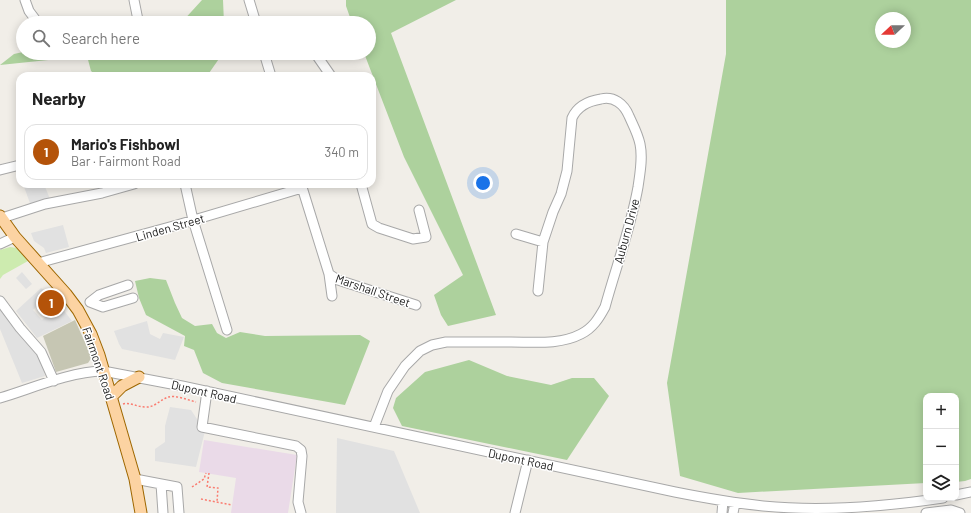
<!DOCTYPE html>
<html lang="en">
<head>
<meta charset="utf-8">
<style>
  body { margin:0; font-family:Barlow,sans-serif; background:#f6f6f6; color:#222 }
  .controls { position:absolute; right:12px; bottom:12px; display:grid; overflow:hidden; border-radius:8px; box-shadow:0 2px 10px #0003 }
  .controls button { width:36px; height:36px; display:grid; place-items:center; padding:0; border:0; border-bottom:1px solid #e0e0e0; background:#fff; color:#222; font:20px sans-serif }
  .compass { position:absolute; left:875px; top:12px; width:36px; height:36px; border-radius:50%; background:#fff; box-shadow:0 2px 10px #0003; rotate:248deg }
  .you { position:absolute; left:483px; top:183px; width:14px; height:14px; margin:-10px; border:3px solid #fff; border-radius:50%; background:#1a73e8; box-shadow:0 0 0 6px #1a73e833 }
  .badge { display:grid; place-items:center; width:26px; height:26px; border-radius:50%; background:#b45309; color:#fff; font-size:13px; font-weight:700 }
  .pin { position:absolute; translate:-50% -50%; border:2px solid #fff; box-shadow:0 1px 4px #0006 }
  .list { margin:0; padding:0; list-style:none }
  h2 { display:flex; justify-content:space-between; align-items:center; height:52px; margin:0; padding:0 16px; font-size:17px }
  h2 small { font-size:13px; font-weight:400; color:#767676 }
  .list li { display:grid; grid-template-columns:26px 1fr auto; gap:12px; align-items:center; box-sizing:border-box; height:56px; margin:0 8px 8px; padding:0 8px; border:1px solid #e0e0e0; border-radius:12px }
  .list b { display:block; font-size:15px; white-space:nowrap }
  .list p { margin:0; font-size:13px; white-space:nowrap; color:#767676 }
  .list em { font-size:13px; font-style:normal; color:#767676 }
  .icon { flex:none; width:22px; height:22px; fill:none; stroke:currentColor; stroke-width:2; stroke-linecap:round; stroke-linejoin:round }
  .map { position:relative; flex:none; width:971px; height:513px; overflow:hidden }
  .search { position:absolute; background:#fff; box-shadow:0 2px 10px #0003; left:16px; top:16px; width:360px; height:44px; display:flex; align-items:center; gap:10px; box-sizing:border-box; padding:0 14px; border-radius:22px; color:#767676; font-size:15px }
  .panel { position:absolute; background:#fff; box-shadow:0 2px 10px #0003; left:16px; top:72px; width:360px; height:116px; border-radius:12px }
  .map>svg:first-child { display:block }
</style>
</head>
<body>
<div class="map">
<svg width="971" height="513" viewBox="0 0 971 513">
  <rect width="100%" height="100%" fill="#f1eee8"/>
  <!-- industrial -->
  <path fill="#eadae8" d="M 204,440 L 297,455 L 288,513 L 231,513 L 236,478 L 199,472 Z"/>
  <!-- construction -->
  <path fill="#c6c6b3" d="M 75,320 L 91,356 L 90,360 L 88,363 L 56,372 L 43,336 Z"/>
  <!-- grass -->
  <path fill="#cdebaf" d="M 10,247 L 17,248 L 28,261 L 3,275 L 0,279 L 0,250 Z"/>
  <!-- forest -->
  <path fill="#add19d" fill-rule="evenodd" d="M 202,0 L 223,0 L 224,23 L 181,23 Z
    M 346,0 L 456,0 L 391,33 L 496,315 L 448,326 L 441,315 L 434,295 L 463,275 L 404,157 L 364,53 L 369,53 L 369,23 L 352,23 L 346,6 Z
    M 726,0 L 971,0 L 971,479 L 965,481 L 956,482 L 956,396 L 926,396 L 926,483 L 738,493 L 680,476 L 667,383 L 726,54 ZM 881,18 L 905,18 L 905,42 L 881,42 Z
    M 23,52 L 23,53 L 223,53 L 207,76 L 97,76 L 91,71 L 87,56 L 0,65 L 14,54 Z
    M 150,278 L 166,280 L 175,303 L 182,318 L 195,326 L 212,324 L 217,333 L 226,338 L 240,332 L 265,336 L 360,335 L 370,341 L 345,405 L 222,383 L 203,373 L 194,350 L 184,346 L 185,336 L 146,315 L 139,298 L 135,281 Z
    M 469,360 L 507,376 L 551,385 L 572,378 L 594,378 L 609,396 L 567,460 L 402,426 L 393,408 L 396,398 L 425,372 Z"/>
  <!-- parking -->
  <path fill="#e1e1e1" d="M 23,184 L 44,184 L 50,199 L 31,206 Z
    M 63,225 L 69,247 L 46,253 L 44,248 L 34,241 L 31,233 Z
    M 22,272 L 32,284 L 26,289 L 16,278 Z
    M 41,288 L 50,294 L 33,310 L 42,320 L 59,304 L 72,321 L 37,338 L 16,311 Z
    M 0,308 L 39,354 L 45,376 L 22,383 L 0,329 Z
    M 147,321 L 150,334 L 160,339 L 163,333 L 184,337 L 175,360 L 122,349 L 119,344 L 114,331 Z
    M 170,407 L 191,410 L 205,431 L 196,467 L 155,461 L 155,449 L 165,442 L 165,426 Z
    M 337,438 L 394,451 L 420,513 L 336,513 Z"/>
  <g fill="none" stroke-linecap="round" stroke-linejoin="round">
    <defs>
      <path id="minor" d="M 25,0 L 29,11 L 38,23
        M 134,0 L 138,20 L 136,23
        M 249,0 L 256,23
        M 264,53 L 271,76
        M 315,53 L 331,76
        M 0,170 L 20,165
        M 185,184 L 193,220 L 227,330
        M 301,184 L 329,274 L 338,280 L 416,305
        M 361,184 L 372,224 L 379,228 L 413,239 L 426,237 L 419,210
        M 2,218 L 45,204 L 102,193 L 134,184
        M 516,234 L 543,242
        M 0,244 L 15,237
        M 38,263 L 177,225 L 302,188
        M 329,274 L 332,296
        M 0,301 L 20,328 L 41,352 L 54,381
        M 90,302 L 103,307 L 133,298
        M 90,302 L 99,295 L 128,285
        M 207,391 L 202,427 L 296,446 L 301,450 L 302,456 L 298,502 L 301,513
        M 0,398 C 33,388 69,372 103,371 L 182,386 L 675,492 C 705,498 734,503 763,506 C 824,512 883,507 943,498
        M 374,427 L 388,391 L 405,366 L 420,351 L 432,345 L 446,342 C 468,342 490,342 511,342 C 534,342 560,345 581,334 C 593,328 599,318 605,307 C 616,267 631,227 638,187 C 640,173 643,158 640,144 C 638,134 633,125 629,116 C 624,104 614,96 601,99 C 588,101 577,107 572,118 L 567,171 L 561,194 L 553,212 L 543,242 L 538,291
        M 135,479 L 177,487 L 179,513
        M 161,484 L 163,513
        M 956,495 L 971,492
        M 515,513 L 528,460
        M 722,513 L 723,501
        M 733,513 L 735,503
        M 926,513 L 951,510 L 960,513"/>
      <path id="major" d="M 0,216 L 15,237 L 66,294 L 78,310 L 91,334 L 99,355 L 135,479 L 141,513
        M 111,397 L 122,386 L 139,377"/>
    </defs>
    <!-- minor casing -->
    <use href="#minor" stroke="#a8a8a8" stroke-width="11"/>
    <!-- major casing -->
    <use href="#major" stroke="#9e6700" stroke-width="13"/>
    <!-- path -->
    <path stroke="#fa7c70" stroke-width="1.5" stroke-dasharray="2 2" stroke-linecap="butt" d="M 123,404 C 130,402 137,407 145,407 C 154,408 160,400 168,397 C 176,395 188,400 196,402
      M 209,473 L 207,487 L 218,488 L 217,502
      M 192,487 L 204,479 L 206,473
      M 201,499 L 232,505"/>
    <!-- minor -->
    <use href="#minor" stroke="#fff" stroke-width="9"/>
    <!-- major -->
    <use href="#major" stroke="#fcd3a2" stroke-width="11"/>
  </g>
  <g text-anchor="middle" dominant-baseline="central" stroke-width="3" stroke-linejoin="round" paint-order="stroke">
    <!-- street labels -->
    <g font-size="12" fill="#212121" stroke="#fff">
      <text transform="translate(170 227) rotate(-16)">Linden Street</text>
      <text transform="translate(626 231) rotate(-75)">Auburn Drive</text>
      <text transform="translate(373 290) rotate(19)">Marshall Street</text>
      <text transform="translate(99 363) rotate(71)">Fairmont Road</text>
      <text transform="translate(204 391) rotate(13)">Dupont Road</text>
      <text transform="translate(521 459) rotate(12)">Dupont Road</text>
    </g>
  </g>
</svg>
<div class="controls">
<button>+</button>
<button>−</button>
<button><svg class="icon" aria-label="layers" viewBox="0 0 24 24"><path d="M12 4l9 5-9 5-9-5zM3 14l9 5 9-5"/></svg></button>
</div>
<svg class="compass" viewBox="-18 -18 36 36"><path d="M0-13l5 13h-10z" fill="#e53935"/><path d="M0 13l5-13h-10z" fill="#767676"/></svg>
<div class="you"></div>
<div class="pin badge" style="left:51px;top:303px">1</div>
<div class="search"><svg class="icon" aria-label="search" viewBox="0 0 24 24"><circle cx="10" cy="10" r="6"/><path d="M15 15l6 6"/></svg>Search here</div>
<section class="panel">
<h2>Nearby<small></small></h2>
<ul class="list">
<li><span class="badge">1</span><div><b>Mario's Fishbowl</b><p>Bar · Fairmont Road</p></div><em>340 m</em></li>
</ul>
</section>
</div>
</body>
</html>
